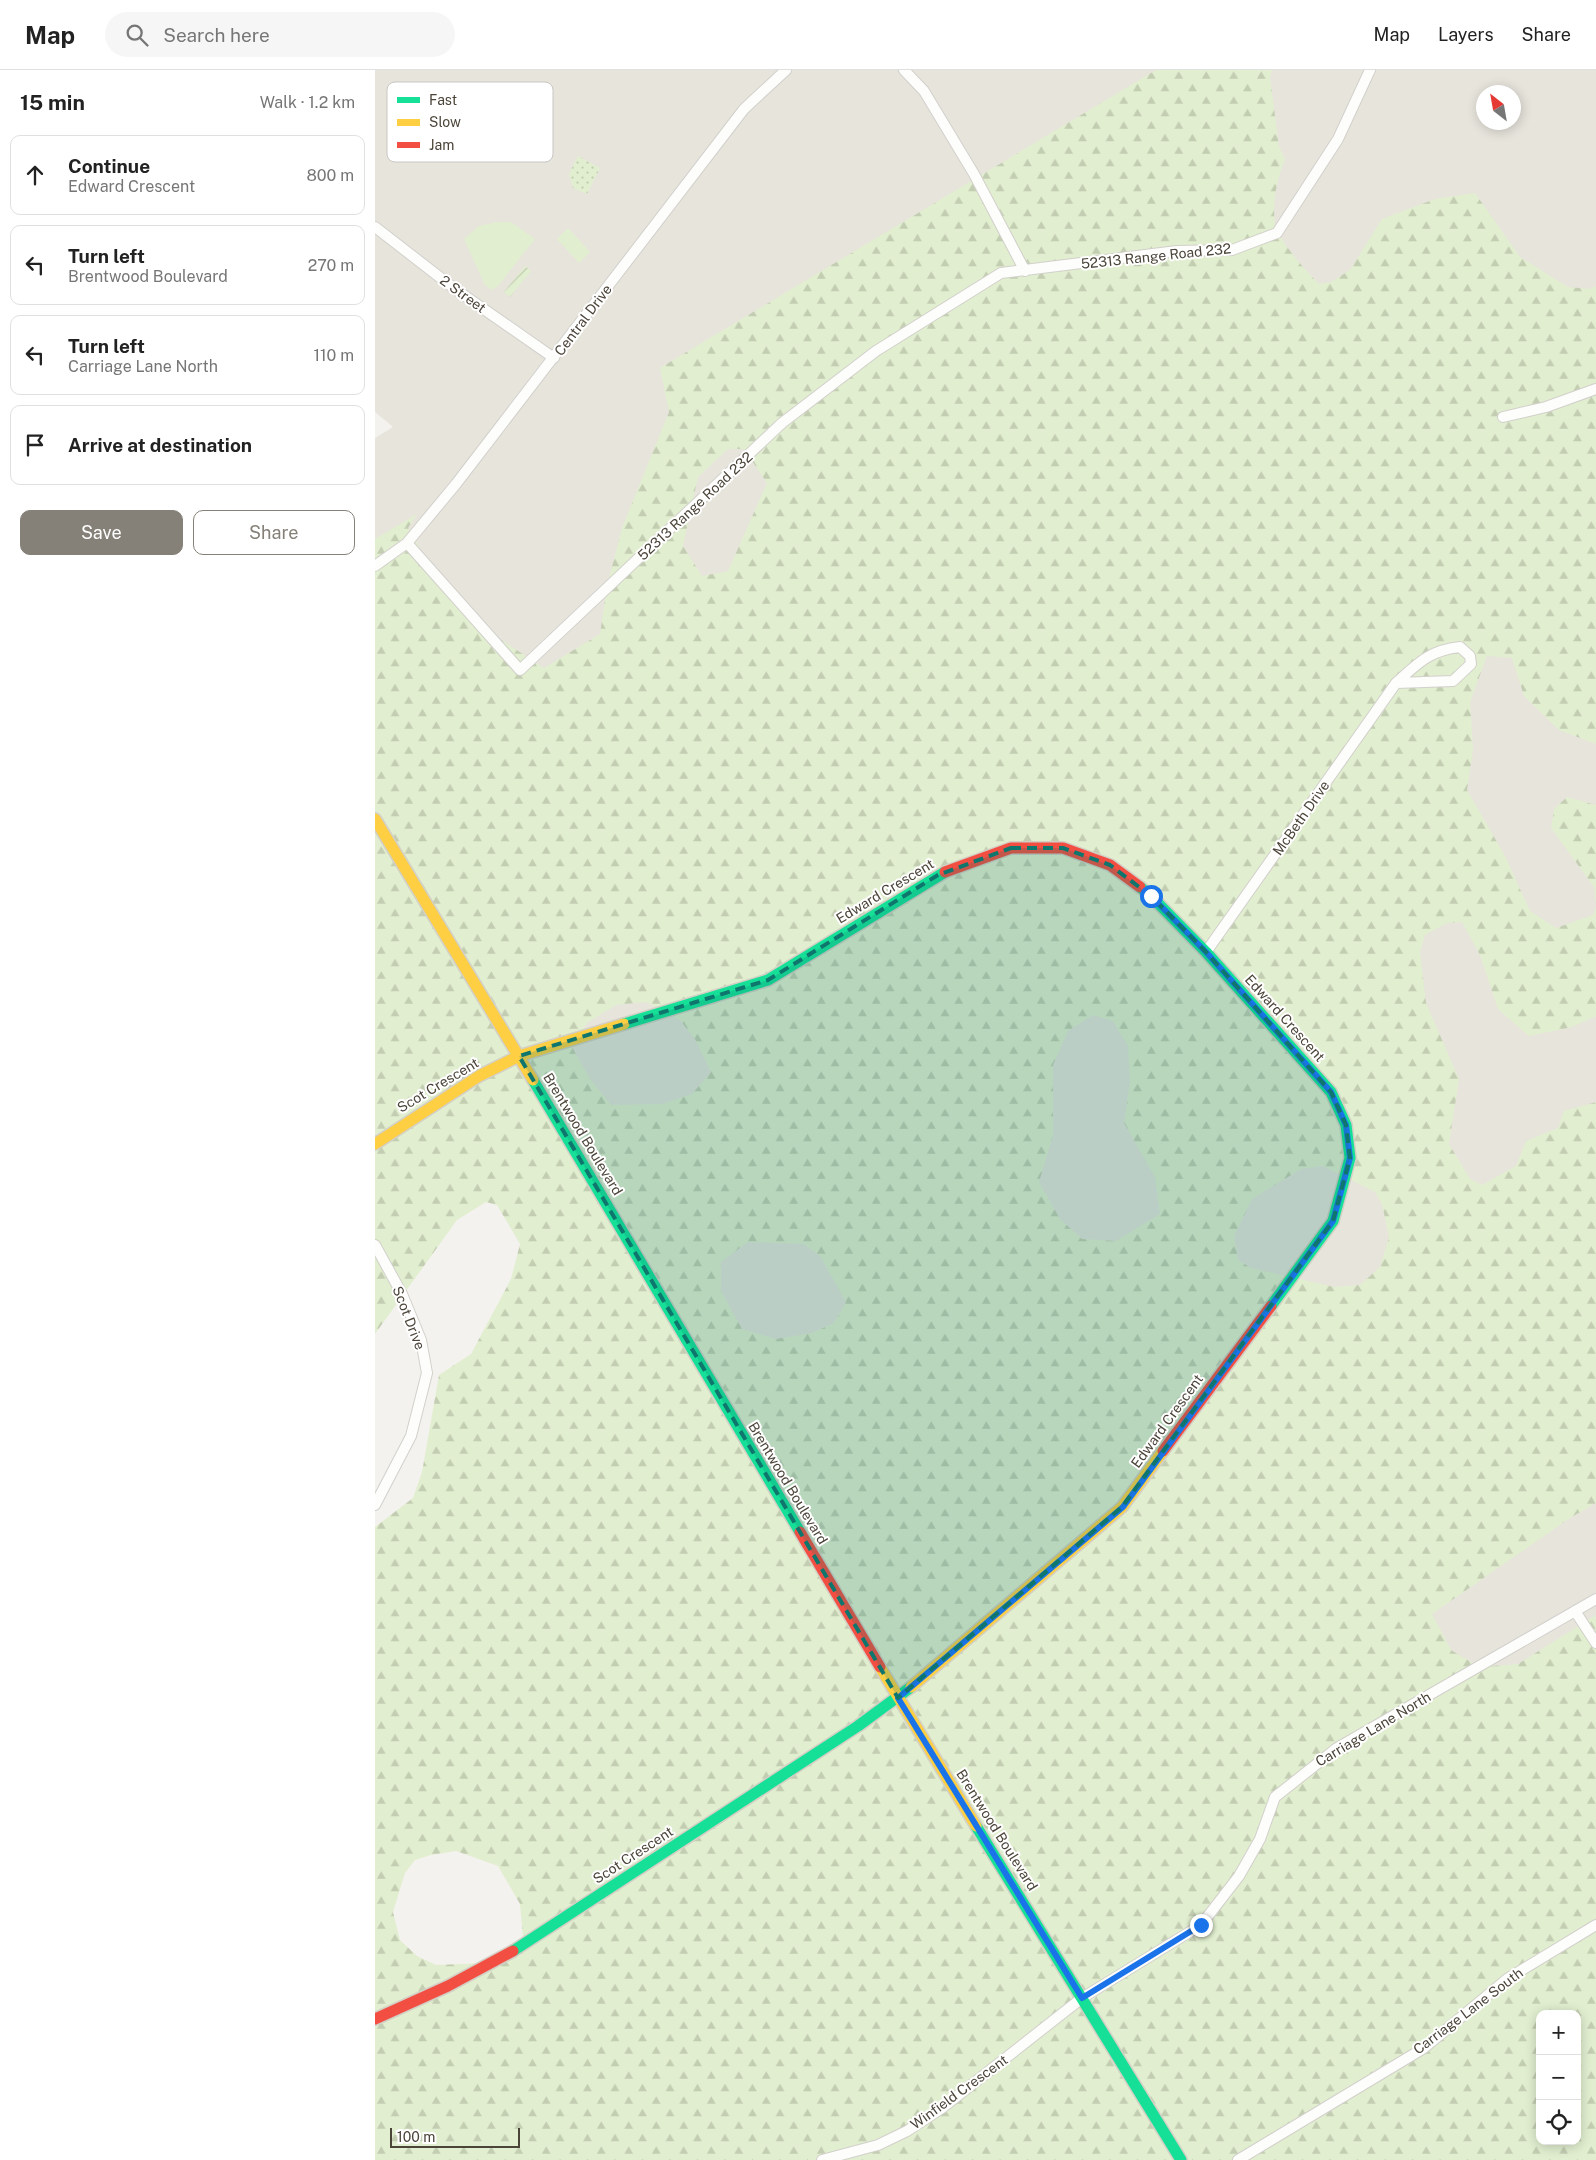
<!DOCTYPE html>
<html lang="en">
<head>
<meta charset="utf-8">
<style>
  body { margin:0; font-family:"Public Sans",sans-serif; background:#f6f6f6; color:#222 }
  .controls { position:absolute; right:15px; bottom:15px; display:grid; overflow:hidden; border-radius:10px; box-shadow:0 2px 12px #0003 }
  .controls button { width:45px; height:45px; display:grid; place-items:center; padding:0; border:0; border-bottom:1px solid #e0e0e0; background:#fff; color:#222; font:25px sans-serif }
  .compass { position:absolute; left:1101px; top:15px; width:45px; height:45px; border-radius:50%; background:#fff; box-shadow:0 2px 12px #0003; rotate:329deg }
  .scale { position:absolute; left:15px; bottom:12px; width:130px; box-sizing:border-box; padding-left:5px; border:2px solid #4b4439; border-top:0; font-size:14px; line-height:18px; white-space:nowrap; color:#4b4439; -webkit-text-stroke:4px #fff; paint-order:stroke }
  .stop { position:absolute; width:15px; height:15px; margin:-11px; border:4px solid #1a73e8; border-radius:50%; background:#fff }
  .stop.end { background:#1a73e8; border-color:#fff; box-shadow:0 1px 5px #0008 }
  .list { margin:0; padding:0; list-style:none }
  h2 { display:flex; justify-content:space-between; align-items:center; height:65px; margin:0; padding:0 20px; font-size:21px }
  h2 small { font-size:16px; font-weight:400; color:#767676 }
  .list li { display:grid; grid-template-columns:32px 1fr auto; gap:15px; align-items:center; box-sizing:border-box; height:80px; margin:0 10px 10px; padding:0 10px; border:1px solid #e0e0e0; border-radius:10px }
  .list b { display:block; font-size:19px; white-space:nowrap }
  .list p { margin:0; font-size:16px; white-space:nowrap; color:#767676 }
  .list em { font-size:16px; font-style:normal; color:#767676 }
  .actions { display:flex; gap:10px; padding:15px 20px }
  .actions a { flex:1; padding:11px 0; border:1px solid #868178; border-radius:10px; text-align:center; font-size:18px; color:#868178 }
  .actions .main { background:#868178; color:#fff }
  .icon { flex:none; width:28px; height:28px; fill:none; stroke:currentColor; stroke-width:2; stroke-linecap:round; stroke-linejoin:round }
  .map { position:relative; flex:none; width:1221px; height:2090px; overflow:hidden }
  header { display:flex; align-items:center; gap:30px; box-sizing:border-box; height:70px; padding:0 25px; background:#fff; border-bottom:1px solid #e0e0e0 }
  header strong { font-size:24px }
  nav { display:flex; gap:28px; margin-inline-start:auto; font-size:18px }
  .search { width:350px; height:45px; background:#f6f6f6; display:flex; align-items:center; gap:12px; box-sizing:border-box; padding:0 18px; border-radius:28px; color:#767676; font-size:19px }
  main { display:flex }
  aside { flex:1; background:#fff }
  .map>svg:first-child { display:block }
</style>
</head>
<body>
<header>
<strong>Map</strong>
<div class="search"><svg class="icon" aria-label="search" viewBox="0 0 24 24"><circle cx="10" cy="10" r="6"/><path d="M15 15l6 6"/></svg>Search here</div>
<nav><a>Map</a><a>Layers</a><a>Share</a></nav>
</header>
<main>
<aside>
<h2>15 min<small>Walk · 1.2 km</small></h2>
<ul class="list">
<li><svg class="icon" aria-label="ahead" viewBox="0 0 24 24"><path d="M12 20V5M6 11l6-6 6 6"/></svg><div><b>Continue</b><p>Edward Crescent</p></div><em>800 m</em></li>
<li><svg class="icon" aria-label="left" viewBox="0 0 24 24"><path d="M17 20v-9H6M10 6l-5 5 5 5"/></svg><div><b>Turn left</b><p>Brentwood Boulevard</p></div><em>270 m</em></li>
<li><svg class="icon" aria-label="left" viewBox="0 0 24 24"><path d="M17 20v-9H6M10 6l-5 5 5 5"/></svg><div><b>Turn left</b><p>Carriage Lane North</p></div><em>110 m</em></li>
<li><svg class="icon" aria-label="arrive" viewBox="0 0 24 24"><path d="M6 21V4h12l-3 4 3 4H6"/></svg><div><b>Arrive at destination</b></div></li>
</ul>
<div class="actions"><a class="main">Save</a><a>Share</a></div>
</aside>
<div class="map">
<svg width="1221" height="2090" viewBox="0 0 1221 2090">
  <defs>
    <pattern id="forest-firs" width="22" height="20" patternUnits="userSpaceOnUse" patternTransform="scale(1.25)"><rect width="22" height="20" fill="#e1eecf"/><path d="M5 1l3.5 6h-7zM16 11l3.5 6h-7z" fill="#c3cdb2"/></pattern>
    <pattern id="park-dots" width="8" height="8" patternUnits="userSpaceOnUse" patternTransform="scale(1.25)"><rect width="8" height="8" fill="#e1eecf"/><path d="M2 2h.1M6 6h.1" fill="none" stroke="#c3cdb2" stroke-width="1.8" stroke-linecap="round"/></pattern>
    <pattern id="garden-furrows" width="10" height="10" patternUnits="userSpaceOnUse" patternTransform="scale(1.25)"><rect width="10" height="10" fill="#e1eecf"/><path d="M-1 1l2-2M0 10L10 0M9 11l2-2" fill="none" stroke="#c3cdb2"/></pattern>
  </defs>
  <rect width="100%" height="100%" fill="#f4f2ee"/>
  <!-- residential -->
  <path fill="#e7e4dc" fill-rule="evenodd" d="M 0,0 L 1221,0 L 1221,2057 L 1202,1944 L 1165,1944 L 1165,2071 L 814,2090 L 70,840 L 0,509 L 0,368 L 18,357 L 0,342 ZM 1108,22 L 1138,22 L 1138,52 L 1108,52 Z"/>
  <!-- forest -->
  <path fill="url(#forest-firs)" fill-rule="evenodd" d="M 781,0 L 897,0 L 895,7 L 904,77 L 910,89 C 902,109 897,132 900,154 C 903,170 932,202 944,214 L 956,212 L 975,200 L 1007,149 L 1060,129 L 1100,123 L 1145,187 L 1193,217 L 1215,219 L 1221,216 L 1221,674 L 1184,660 L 1149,626 L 1137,588 L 1112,586 L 1095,632 L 1098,680 L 1092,720 L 1130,786 L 1155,841 L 1181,858 L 1218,845 L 1221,836 L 1219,817 L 1176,758 L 1179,739 L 1192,727 L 1221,735 L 1221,946 L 1197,957 L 1154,966 L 1123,939 L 1105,885 L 1087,852 L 1072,853 L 1050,865 L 1045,882 L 1051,933 L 1084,1009 L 1074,1074 L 1095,1109 L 1107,1115 L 1141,1096 L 1151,1071 L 1183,1058 L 1189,1041 L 1221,1032 L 1221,1433 L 1195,1448 L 1057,1544 L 1076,1580 L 1104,1597 L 1143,1594 L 1221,1545 L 1221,2090 L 0,2090 L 0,1457 L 38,1428 L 47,1402 L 64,1305 L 96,1284 L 136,1209 L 145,1174 L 122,1135 L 111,1132 L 82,1150 L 0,1264 L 0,469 L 42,444 L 33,458 L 60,504 L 125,569 L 169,598 L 225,564 L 232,516 L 247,458 L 294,342 L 285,298 ZM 353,379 L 369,379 L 392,413 L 353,501 L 327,506 L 308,476 L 323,407 ZM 271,932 L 305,950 L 320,969 L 336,1002 L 317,1024 L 287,1034 L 236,1035 L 215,1009 L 197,977 L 212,953 L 241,935 ZM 718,945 L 738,951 L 753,976 L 755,1012 L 749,1053 L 780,1107 L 785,1144 L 741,1171 L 707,1169 L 685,1149 L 664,1112 L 678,1065 L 678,995 L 693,961 ZM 948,1096 L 1000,1122 L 1007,1134 L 1014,1167 L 1005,1197 L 985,1215 L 959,1217 L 876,1198 L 863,1190 L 859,1166 L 877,1129 L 926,1099 ZM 373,1172 L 429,1174 L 445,1186 L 471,1232 L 459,1253 L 437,1263 L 401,1269 L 367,1259 L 346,1221 L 346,1192 ZM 81,1781 L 123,1796 L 145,1834 L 148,1868 L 111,1893 L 61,1895 L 42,1886 L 25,1870 L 18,1842 L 30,1803 L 40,1790 L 56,1785 ZM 1165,1944 L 1202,1944 L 1202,2071 L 1165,2071 Z"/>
  <!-- park -->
  <path fill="url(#park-dots)" d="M 203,86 L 225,98 L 212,124 L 198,118 L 194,104 Z"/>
  <!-- garden -->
  <path fill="url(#garden-furrows)" d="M 150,196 L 156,201 L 135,227 L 129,222 Z"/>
  <!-- pitch -->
  <path fill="#e1eecf" d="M 122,152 L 136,152 L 160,169 L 123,216 L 117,220 L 110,215 L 89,169 L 104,156 Z
    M 193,158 L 215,182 L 204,193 L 182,169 Z"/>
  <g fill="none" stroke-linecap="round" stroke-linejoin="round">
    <defs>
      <path id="street" d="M 529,0 L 549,21 L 599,104 L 650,201
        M 0,157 L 80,219 L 179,288
        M 1128,347 L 1171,337 L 1221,319
        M 32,473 L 145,600 L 407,353 L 501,281 L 626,203 L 802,181 L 857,180 L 902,163 L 963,69 L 995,0
        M 0,496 L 32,473 L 81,414 L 369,39 L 411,0
        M 831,882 L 1021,613 C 1043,593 1055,580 1085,577 L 1095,586 L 1096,594 L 1078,611 L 1021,613
        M 0,1175 L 27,1224 L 46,1270 L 52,1303 L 36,1366 L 0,1435
        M 1200,1541 L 1221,1573
        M 447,2090 L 503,2075 L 532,2061 L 567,2038 L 707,1928 L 826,1855 L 864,1806 L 885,1769 L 900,1727 L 962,1678 L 1221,1529
        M 863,2090 L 1049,1978 L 1132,1909 L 1221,1855"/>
      <path id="fast" d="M 765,817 L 776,826 L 831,882 L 956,1022 L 971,1055 L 975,1088 L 958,1151 L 896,1236
        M 249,954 L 393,910 L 570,802
        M 158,1010 L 425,1462
        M 601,1756 L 806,2090
        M 138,1881 L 483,1656 L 536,1617"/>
      <path id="slow" d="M 0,749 L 158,1010
        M 0,1074 L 104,1006 L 144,986 L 249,954
        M 505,1597 L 601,1756
        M 536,1617 L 747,1437 L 788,1381"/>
      <path id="jam" d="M 570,802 L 636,778 L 688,778 L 735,795 L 765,817
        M 788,1381 L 896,1236
        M 425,1462 L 505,1597
        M 0,1949 L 73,1916 L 138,1881"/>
    </defs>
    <!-- street casing -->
    <use href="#street" stroke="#d2d0cb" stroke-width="12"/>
    <!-- fast casing -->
    <use href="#fast" stroke="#d3cfc5" stroke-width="14"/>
    <!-- slow casing -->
    <use href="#slow" stroke="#d3cfc5" stroke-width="14"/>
    <!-- jam casing -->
    <use href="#jam" stroke="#d3cfc5" stroke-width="14"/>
    <!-- street -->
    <use href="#street" stroke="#fdfdfc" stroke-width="10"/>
    <!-- fast -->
    <use href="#fast" stroke="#16e098" stroke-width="11"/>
    <!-- slow -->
    <use href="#slow" stroke="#ffcf43" stroke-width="11"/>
    <!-- jam -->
    <use href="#jam" stroke="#f24e42" stroke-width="11"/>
  </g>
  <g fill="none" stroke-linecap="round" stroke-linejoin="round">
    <!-- route -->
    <path stroke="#1a73e8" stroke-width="6" d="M 776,826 L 831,882 L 956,1022 L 971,1055 L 975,1088 L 958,1151 L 748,1437 L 523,1628 L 707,1928 L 826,1855"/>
  </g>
  <!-- marked area -->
  <path fill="#0f766e" fill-opacity="0.2" stroke="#0f766e" stroke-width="4" stroke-dasharray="10 6" stroke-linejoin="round" d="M 636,778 L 688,778 L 735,795 L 776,826 L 831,882 L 956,1022 L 971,1055 L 975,1088 L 958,1151 L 747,1437 L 523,1628 L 144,986 L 393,910 L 563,805 Z"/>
  <g text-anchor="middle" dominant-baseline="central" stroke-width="4" stroke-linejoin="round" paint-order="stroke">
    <!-- street labels -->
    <g font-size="14" fill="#4b4439" stroke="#fff">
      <text transform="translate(781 186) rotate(-6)">52313 Range Road 232</text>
      <text transform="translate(88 224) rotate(36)">2 Street</text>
      <text transform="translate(208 250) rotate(-53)">Central Drive</text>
      <text transform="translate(320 436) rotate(-43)">52313 Range Road 232</text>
      <text transform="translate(926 748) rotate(-55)">McBeth Drive</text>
      <text transform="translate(510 821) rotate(-31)">Edward Crescent</text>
      <text transform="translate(910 948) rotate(48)">Edward Crescent</text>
      <text transform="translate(63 1015) rotate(-31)">Scot Crescent</text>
      <text transform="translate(208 1064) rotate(59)">Brentwood Boulevard</text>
      <text transform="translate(34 1248) rotate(69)">Scot Drive</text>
      <text transform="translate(792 1351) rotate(-54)">Edward Crescent</text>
      <text transform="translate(413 1413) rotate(59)">Brentwood Boulevard</text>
      <text transform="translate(998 1659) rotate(-31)">Carriage Lane North</text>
      <text transform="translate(622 1760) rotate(58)">Brentwood Boulevard</text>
      <text transform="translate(258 1785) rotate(-33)">Scot Crescent</text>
      <text transform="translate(1093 1941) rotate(-37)">Carriage Lane South</text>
      <text transform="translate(584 2022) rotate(-36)">Winfield Crescent</text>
    </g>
  </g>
  <!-- legend -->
  <rect x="12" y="12" width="166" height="80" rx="8" fill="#fff" stroke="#c9c7c4" stroke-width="1"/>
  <rect x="22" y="27" width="23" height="6" fill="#16e098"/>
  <rect x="22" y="49" width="23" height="7" fill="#ffcf43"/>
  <rect x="22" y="72" width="23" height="6" fill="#f24e42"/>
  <g font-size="14" fill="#4b4439">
    <text x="54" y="35">Fast</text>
    <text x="54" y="57">Slow</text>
    <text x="54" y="80">Jam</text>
  </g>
</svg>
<div class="controls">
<button>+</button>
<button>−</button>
<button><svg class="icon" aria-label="locate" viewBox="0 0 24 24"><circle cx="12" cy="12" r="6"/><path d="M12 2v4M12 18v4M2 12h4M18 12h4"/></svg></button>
</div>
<svg class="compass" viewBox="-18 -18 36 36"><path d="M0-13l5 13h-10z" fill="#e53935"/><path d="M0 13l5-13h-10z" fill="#767676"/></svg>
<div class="scale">100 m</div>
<div class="stop" style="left:776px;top:826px"></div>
<div class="stop end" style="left:826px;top:1855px"></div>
</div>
</main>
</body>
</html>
